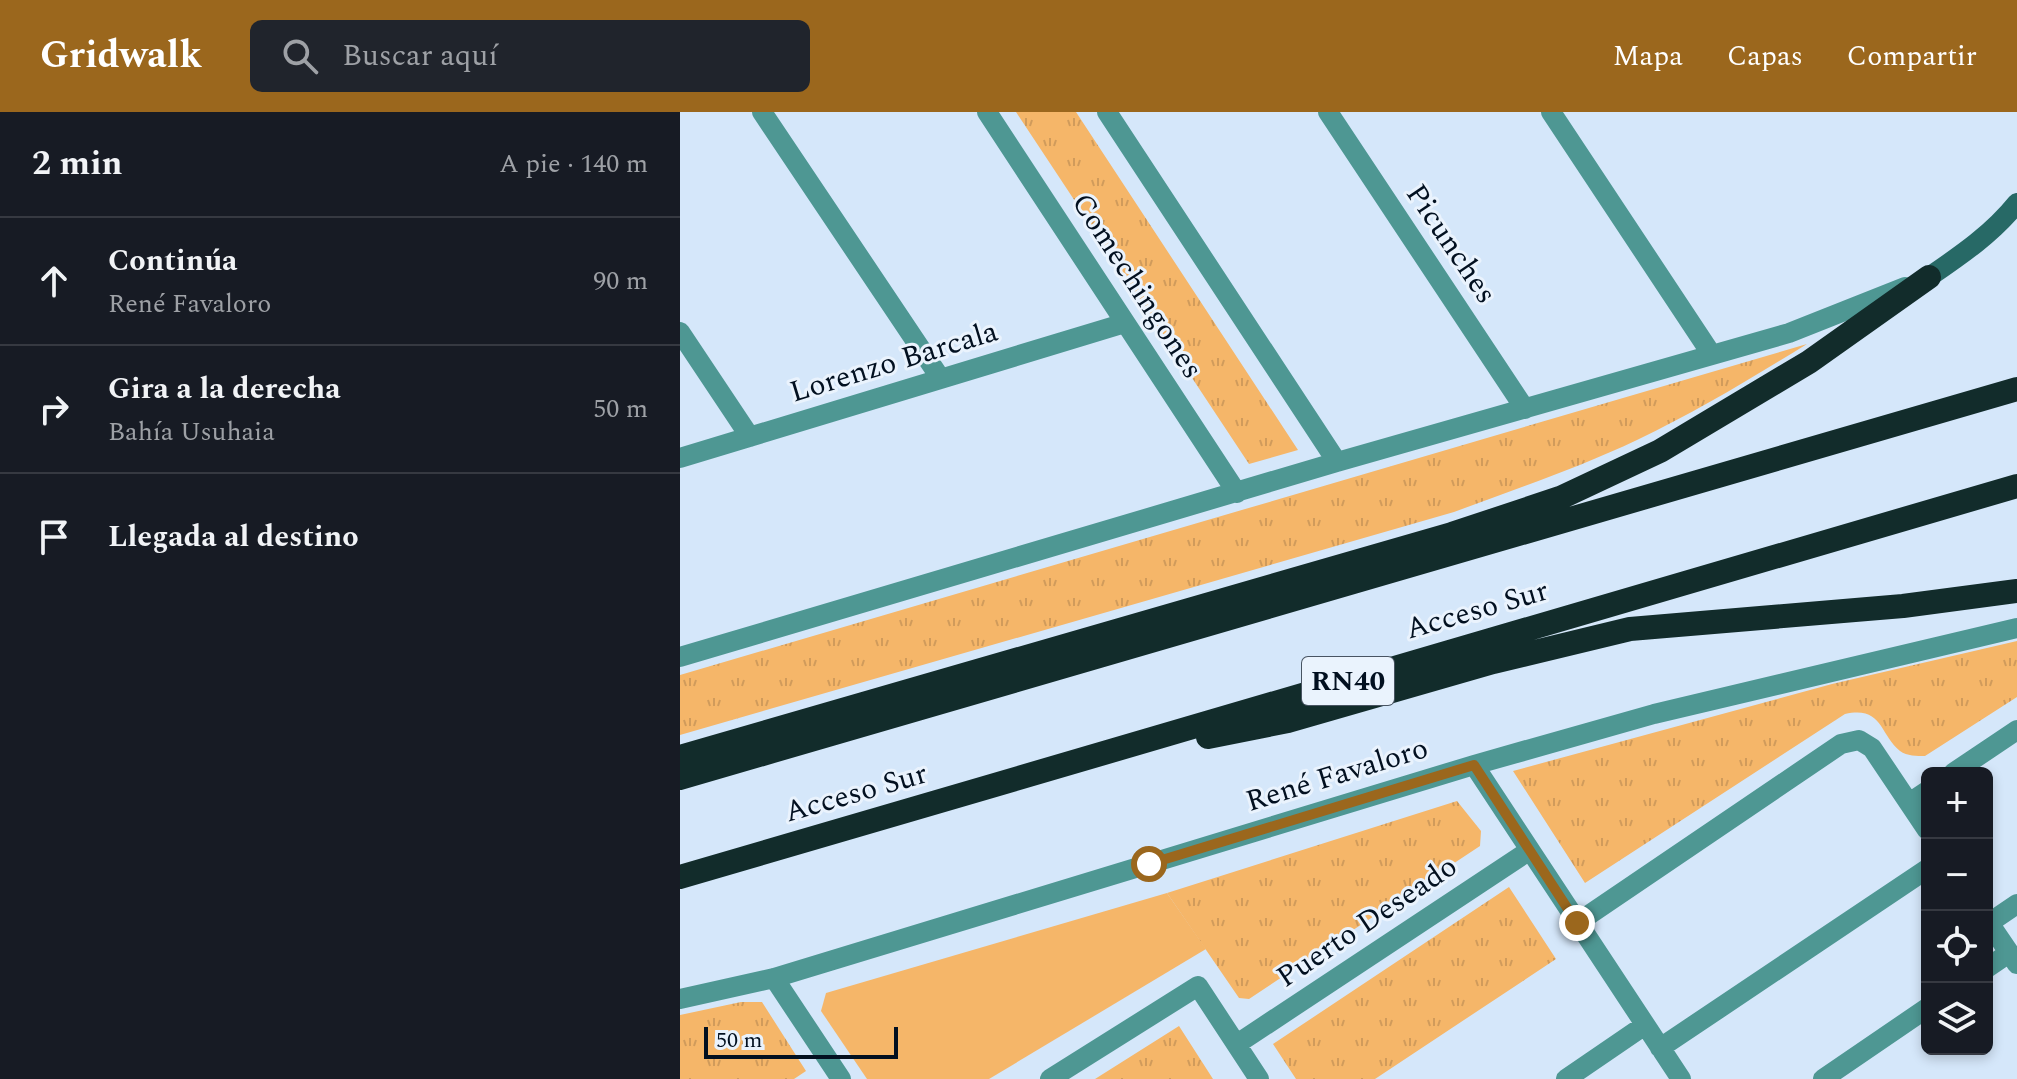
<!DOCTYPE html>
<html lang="es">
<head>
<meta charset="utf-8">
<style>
  body { margin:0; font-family:Spectral,serif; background:#20242c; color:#f1f3f6 }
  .controls { position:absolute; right:24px; bottom:24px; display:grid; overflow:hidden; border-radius:12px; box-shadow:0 4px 12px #0003 }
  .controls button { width:72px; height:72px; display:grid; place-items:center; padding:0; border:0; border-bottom:2px solid #363941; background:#171b24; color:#f1f3f6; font:40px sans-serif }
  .scale { position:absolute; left:24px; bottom:20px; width:194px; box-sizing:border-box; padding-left:8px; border:4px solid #021020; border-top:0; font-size:22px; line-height:28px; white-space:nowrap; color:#021020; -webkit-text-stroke:6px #eaf3fd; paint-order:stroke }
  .stop { position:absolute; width:24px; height:24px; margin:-18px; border:6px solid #9b671d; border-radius:50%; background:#fff }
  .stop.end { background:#9b671d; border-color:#fff; box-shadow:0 2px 8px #0008 }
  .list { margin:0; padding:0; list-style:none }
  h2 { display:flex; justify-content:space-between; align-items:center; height:104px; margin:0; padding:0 32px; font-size:34px }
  h2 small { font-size:26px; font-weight:400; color:#9ea1a6 }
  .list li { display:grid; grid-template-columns:52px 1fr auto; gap:24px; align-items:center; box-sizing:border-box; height:128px; padding:0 32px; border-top:2px solid #363941 }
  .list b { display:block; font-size:30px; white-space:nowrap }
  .list p { margin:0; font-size:26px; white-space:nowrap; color:#9ea1a6 }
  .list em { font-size:26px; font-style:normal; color:#9ea1a6 }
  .icon { flex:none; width:44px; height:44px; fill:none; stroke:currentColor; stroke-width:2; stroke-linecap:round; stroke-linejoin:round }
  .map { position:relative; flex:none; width:1337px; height:967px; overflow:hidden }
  header { display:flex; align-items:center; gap:48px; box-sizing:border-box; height:112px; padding:0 40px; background:#9b671d; color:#fff }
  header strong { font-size:38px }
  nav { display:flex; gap:44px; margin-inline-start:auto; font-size:28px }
  .search { width:560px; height:72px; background:#20242c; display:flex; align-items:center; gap:20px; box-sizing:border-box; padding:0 28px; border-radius:12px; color:#9ea1a6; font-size:30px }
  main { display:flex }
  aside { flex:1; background:#171b24 }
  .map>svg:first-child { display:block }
</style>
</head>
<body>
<header>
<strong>Gridwalk</strong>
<div class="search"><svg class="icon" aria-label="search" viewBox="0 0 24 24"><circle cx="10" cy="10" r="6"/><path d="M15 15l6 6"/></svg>Buscar aquí</div>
<nav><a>Mapa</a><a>Capas</a><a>Compartir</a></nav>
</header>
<main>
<aside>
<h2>2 min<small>A pie · 140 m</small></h2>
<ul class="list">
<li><svg class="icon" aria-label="ahead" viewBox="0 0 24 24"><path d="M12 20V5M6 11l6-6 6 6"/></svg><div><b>Continúa</b><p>René Favaloro</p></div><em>90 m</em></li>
<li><svg class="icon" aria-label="right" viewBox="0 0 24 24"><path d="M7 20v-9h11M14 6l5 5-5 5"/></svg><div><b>Gira a la derecha</b><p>Bahía Usuhaia</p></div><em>50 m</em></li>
<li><svg class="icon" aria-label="arrive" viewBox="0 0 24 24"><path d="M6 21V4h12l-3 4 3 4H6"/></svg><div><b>Llegada al destino</b></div></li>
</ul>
</aside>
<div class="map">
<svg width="1337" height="967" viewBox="0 0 1337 967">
  <defs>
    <pattern id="grass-tufts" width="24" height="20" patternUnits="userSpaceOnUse" patternTransform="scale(2)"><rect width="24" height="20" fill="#f5b669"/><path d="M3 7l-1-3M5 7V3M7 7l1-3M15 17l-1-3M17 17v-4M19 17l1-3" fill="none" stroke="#d09b5b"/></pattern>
  </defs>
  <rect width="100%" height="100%" fill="#d5e7fa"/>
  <!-- grass -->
  <path fill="url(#grass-tufts)" d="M 336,0 L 396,0 L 618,338 L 569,352 Z
    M 1127,232 C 1072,266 1016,300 957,328 C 898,356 836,377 774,400 L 0,623 L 0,563 Z
    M 1337,529 L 1337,585 L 1245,644 C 1237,644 1227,644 1220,639 C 1199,622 1203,594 1165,602 L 905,771 L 833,659 L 1152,572 Z
    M 777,689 L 801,719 L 800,734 L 569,887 L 559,886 L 487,781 Z
    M 829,775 L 876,847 L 695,967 L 616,967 L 593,932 Z
    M 61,890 L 82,890 L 126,959 L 114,967 L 0,967 L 0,903 Z
    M 499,914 L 533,967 L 415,967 Z"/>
  <!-- pitch -->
  <path fill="#f5b669" d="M 487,781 L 526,837 L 309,967 L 187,967 L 141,899 L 146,881 Z"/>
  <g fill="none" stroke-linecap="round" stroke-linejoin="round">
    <!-- minor -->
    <path stroke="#4e9793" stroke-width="20" d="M 82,0 L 261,267
      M 307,0 L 557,381
      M 427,0 L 657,350
      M 648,0 L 845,297
      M 871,0 L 1032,243
      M 0,220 L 70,325
      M 0,346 L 445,211
      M 0,545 L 657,350 L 1109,221 L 1225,175
      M 794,653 L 1001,967
      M 1273,661 L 1337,618
      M 1229,691 L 1247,679
      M 1307,808 L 1337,852
      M 897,811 L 1161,632 L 1179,628 L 1192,636 L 1247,718
      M 1309,811 L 1337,792
      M 1307,856 L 1329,841
      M 94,866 L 161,967
      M 0,887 L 94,866 L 794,653 L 974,602 L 1337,516
      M 557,932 L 850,738
      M 980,936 L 1247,757
      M 370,967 L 518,874 L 579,967
      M 886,967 L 965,913
      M 1143,967 L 1247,896"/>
    <!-- secondary -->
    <path stroke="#276966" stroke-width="20" d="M 1249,165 C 1281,143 1312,122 1337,91"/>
    <!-- motorway -->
    <path stroke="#122c2b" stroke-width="24" d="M 528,625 L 608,609 L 813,550 L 950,517 L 1223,494 L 1337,479
      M 0,645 L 772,422 L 880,386 L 980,339 L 1129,250 L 1249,165
      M 0,666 L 1337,277
      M 0,765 L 1337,374"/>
  </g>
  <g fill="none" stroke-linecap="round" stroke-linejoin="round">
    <!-- route -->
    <path stroke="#9b671d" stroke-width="10" d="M 469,752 L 794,653 L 897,811"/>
  </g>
  <g text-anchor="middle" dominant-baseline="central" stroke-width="6" stroke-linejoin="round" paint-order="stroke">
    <!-- shield labels -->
    <rect fill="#eaf3fd" stroke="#485462" stroke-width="2" x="622" y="545" width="92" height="48" rx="6"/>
    <g font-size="28" font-weight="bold" fill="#021020">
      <text x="668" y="569">RN40</text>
    </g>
    <!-- street labels -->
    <g font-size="30" fill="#021020" stroke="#eaf3fd">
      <text transform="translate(771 132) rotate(56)">Picunches</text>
      <text transform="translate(457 174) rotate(57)">Comechingones</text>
      <text transform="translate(214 250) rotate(-17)">Lorenzo Barcala</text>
      <text transform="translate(797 498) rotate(-16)">Acceso Sur</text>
      <text transform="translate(657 663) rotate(-17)">René Favaloro</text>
      <text transform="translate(176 681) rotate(-16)">Acceso Sur</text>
      <text transform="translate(687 810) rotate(-34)">Puerto Deseado</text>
    </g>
  </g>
</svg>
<div class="controls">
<button>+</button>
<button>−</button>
<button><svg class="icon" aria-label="locate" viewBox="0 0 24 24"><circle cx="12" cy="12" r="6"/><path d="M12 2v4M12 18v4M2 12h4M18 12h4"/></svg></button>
<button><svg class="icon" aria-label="layers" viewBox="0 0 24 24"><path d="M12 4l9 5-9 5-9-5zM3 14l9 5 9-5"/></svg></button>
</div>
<div class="scale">50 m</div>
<div class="stop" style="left:469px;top:752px"></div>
<div class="stop end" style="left:897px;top:811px"></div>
</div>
</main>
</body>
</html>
